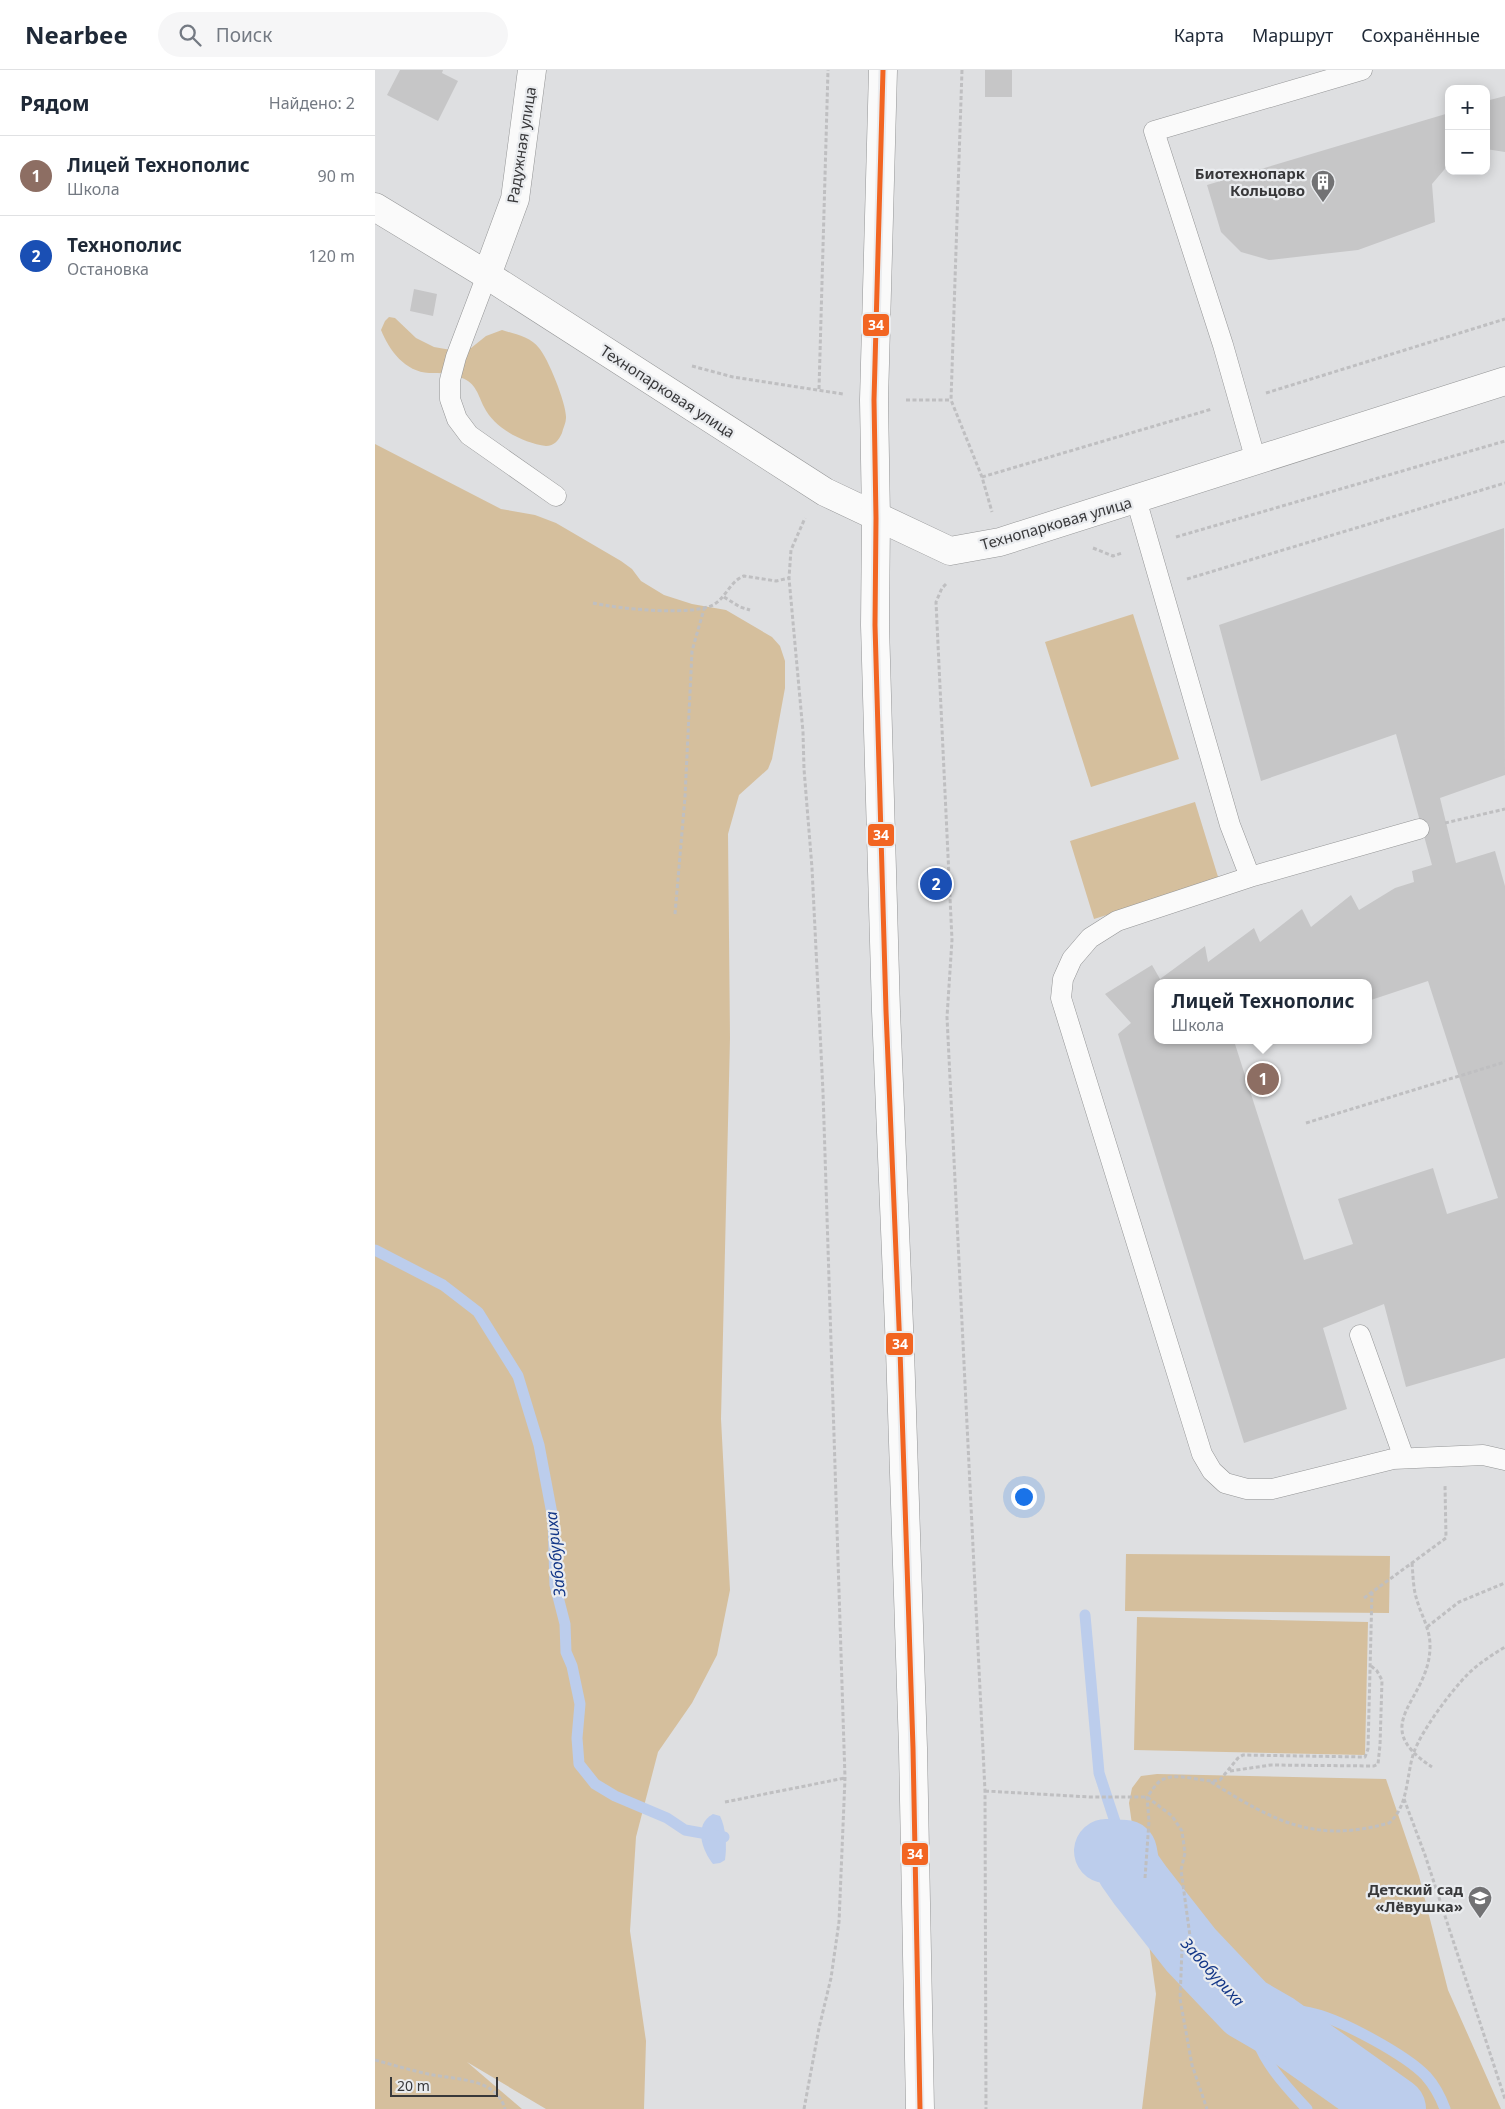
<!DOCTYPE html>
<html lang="ru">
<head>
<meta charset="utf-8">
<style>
  body { margin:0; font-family:"Noto Sans",sans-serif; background:#f6f6f7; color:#1f2937 }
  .controls { position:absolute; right:15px; top:15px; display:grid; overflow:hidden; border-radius:10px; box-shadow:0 2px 12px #0003 }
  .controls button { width:45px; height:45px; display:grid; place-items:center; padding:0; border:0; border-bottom:1px solid #e0e1e3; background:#fff; color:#1f2937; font:25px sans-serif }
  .scale { position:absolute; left:15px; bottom:12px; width:108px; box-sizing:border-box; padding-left:5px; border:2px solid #38383a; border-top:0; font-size:14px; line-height:18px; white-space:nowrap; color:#38383a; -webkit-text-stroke:4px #eaecef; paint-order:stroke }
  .you { position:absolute; left:648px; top:1426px; width:18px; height:18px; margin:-12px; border:4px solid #fff; border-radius:50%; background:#1a73e8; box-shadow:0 0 0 8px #1a73e833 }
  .badge { display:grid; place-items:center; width:32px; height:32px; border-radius:50%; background:#727274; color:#fff; font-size:16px; font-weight:700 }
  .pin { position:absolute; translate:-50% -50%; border:2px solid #fff; box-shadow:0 1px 5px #0006 }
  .popup { position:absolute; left:779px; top:909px; width:218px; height:65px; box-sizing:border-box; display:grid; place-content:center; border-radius:10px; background:#fff; filter:drop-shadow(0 1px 4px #0005); font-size:16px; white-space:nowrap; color:#747a83 }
  .popup b { font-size:19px; color:#1f2937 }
  .popup::after { content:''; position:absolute; left:50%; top:100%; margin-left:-10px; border:10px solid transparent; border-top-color:#fff }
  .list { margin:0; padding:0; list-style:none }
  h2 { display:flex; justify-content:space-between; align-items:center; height:65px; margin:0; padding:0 20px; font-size:21px }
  h2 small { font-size:16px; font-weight:400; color:#747a83 }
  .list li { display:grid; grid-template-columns:32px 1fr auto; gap:15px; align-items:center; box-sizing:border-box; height:80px; padding:0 20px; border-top:1px solid #e0e1e3 }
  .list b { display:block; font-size:19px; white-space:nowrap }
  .list p { margin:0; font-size:16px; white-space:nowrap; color:#747a83 }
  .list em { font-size:16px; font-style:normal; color:#747a83 }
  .icon { flex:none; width:28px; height:28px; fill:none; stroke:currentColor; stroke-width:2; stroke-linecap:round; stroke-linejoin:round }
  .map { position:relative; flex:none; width:1130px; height:2039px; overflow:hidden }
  header { display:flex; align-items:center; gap:30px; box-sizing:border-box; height:70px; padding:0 25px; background:#fff; border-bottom:1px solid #e0e1e3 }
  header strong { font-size:24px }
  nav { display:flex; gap:28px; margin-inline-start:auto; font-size:18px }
  .search { width:350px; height:45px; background:#f6f6f7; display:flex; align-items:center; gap:12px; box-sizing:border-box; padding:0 18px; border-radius:28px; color:#747a83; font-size:19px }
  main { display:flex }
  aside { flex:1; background:#fff }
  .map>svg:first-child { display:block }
</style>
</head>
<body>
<header>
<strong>Nearbee</strong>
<div class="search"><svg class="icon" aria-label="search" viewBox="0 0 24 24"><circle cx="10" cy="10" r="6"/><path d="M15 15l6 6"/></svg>Поиск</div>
<nav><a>Карта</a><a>Маршрут</a><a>Сохранённые</a></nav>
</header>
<main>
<aside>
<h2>Рядом<small>Найдено: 2</small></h2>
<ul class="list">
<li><span class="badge" style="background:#8d6e63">1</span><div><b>Лицей Технополис</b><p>Школа</p></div><em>90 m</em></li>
<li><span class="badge" style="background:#1a4fb4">2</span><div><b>Технополис</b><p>Остановка</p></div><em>120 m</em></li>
</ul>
</aside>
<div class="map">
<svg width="1130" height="2039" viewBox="0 0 1130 2039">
  <rect width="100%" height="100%" fill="#dedfe1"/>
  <!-- green -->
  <path fill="#d5bf9d" d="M 14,247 L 20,248 L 41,268 L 59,277 L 76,280 L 96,278 L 111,266 L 127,260 C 139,264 156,267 164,278 C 173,288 192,335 191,348 C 191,353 188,358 187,363 C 184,370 179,376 171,376 C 148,373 119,358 109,337 C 103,325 101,313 87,308 C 76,303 66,303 54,303 C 30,302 14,280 6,260 L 10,251 Z
    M 0,374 L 126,439 L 160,445 L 181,453 L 246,491 L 257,499 L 266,511 L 289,525 L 317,534 L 351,540 L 397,567 L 405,576 L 410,591 L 410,618 L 397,689 L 393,699 L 364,725 L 353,764 L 355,968 L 346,1349 L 355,1520 L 342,1585 L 317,1633 L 283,1682 L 261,1767 L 255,1861 L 271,1971 L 269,2039 L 171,2039 L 92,1992 L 147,2039 L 0,2039 Z
    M 758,544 L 804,689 L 716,717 L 670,572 Z
    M 820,732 L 844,810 L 719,849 L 695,771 Z
    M 751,1484 L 1015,1486 L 1014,1543 L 750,1541 Z
    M 762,1547 L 993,1552 L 990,1685 L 759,1680 Z
    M 782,1704 L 1011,1709 L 1044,1806 L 1073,1920 L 1126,2039 L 767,2039 L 781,1924 L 754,1733 L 757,1718 L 766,1706 Z"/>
  <!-- water -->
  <path fill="#bccdec" d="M 338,1744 L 345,1746 C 351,1758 352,1776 350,1790 L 345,1793 L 338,1794 C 327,1780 318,1755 338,1744 Z"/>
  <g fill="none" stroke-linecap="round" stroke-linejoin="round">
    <!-- stream -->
    <path stroke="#bccdec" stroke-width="11" d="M 0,1180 L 68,1215 L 103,1242 L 143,1306 L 164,1375 L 178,1449 L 180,1515 L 190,1554 L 191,1582 L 197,1596 L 205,1634 L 202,1668 L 204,1694 L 220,1714 L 240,1726 L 292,1748 L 310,1760 L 349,1767
      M 710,1545 L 724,1703 L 750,1782
      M 932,2039 C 899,2004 884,1986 871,1938 C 894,1939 918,1938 940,1944 C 968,1951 1031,1985 1051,2006 C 1059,2015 1066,2028 1070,2039"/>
    <!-- river -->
    <path stroke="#bccdec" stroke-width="64" d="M 731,1781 L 750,1782 L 753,1798 L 765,1815 L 816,1880 L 871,1938 L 902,1956 L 1019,2039"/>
  </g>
  <!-- building -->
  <path fill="#c6c6c7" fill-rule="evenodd" d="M 25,0 L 68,0 L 67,3 L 83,11 L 63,51 L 12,25 Z
    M 610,0 L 637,0 L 637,27 L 610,27 Z
    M 1130,26 L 1130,82 L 1111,79 L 1111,31 Z
    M 1074,43 L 1074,94 L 1057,114 L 1060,152 L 983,180 L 894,190 L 866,182 L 846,162 L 832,115 Z
    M 39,219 L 62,224 L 58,246 L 35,241 Z
    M 1129,458 L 1130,705 L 1065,728 L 1081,793 L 1120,781 L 1130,816 L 1130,1288 L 1031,1317 L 1009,1234 L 948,1258 L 972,1339 L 869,1373 L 743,964 L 756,953 L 730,924 L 777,895 L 785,909 L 830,876 L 833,892 L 879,858 L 885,872 L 927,839 L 936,857 L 976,825 L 984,840 L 1020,818 L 1039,812 L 1037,801 L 1057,795 L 1021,664 L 886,711 L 844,555 ZM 1053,911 L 1123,1128 L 1072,1144 L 1058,1098 L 963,1129 L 978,1174 L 929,1190 L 860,974 L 870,970 L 783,970 L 783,913 L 993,913 L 993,931 Z"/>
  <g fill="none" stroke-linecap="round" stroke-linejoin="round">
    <defs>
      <path id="service" d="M 112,205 L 81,287 L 75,310 L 75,329 L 82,349 L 94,365 L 181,426
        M 881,391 L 848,275 L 779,61 L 987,0
        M 761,429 L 855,755 L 875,807 L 742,851 L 715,868 L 697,889 L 688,909 L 686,928 L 827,1384 L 837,1401 L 850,1413 L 872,1419 L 897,1419 L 1018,1389 L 1108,1385 L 1130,1390
        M 875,807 L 1044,759
        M 985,1265 L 1029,1388"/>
      <path id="minor" d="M 0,137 L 112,205 L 450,422 L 575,481 L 625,472 L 1130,311
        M 112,205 L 140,129 L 157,0"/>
      <path id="tertiary" d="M 508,0 L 499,330 L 501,448 L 500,555 L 511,941 L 525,1280 L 538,1678 L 545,2039"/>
    </defs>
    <!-- service casing -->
    <use href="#service" stroke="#949596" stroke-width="21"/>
    <!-- minor casing -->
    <use href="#minor" stroke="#949596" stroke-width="29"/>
    <!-- tertiary casing -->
    <use href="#tertiary" stroke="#949596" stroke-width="29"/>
    <!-- path -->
    <path stroke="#bfbfc1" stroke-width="3" stroke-dasharray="4 2.5" stroke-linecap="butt" d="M 587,0 L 576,330 L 607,407 L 617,442
      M 317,296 L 358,307 L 468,324
      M 444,319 L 453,0
      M 891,323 L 1130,249
      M 531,330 L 576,330
      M 607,407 L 837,339
      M 801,467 L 1130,371
      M 718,478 L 738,486 L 747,483
      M 812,509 L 1130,413
      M 571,514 L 567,518 L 561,532 L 577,870 L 572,947 L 610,1721 L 611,2039
      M 349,527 L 365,537 L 375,540
      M 218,533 C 244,539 316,546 338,535 C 351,528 355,511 369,506 L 401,511 L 414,508
      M 1070,753 L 1130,739
      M 300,844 L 310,727 L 317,581 L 329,539
      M 931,1053 L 1130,992
      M 1037,1493 C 1038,1504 1038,1516 1041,1527 C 1045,1543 1055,1558 1055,1575 C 1056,1631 990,1653 1057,1697
      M 989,1528 L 1071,1468 L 1070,1415
      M 1052,1557 L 1084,1532 L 1130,1513
      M 855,1701 L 896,1695 L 999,1696 L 1003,1694 L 1005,1675 L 1007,1610 L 1002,1601 L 995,1595
      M 836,1712 C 899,1751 939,1774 1014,1753 C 1034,1736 1031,1705 1039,1682 C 1047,1660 1076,1621 1093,1604 C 1104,1593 1117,1585 1130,1577
      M 610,1721 L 714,1727 L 772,1727 L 797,1746 L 807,1761 L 810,1783 L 806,1800 L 815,1866 L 807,1879 L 805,1929 L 817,1995 L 832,2039
      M 1029,1729 L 1050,1785 L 1130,2029
      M 350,1732 L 470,1708
      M 770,1808 L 774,1751 L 772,1727 C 776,1722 780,1715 785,1711 C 802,1700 827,1714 845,1710 L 863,1688 L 868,1685 L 990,1687 L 993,1679 L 997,1522
      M 0,1990 C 18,1995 35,2000 53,2004 C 80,2010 121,2007 130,2039
      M 429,2039 L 444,1958 L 456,1908 L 464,1852 L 470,1708 L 448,1022 L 437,798 L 429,699 L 428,662 L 414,508 L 416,480 L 430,448"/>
    <!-- service -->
    <use href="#service" stroke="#fafafa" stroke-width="20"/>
    <!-- minor -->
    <use href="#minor" stroke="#fafafa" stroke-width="28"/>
    <!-- tertiary -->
    <use href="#tertiary" stroke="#fafafa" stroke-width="28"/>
    <defs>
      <path id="bus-1" d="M 508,0 L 499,330 L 501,448 L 500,555 L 511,941 L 525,1280 L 538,1678 L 545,2039"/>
    </defs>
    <!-- bus-1 casing -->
    <use href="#bus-1" stroke="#eaecef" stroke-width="9"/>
    <!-- bus-1 -->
    <use href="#bus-1" stroke="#f26522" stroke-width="5"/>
  </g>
  <!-- icons -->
  <defs>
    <symbol id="building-pin" viewBox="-11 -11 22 30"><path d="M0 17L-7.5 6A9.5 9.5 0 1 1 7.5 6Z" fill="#727274" stroke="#eaecef"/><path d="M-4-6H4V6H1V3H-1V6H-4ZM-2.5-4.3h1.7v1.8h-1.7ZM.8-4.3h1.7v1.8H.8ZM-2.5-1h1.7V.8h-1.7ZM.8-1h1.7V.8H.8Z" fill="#fff"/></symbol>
    <symbol id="school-pin" viewBox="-11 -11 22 30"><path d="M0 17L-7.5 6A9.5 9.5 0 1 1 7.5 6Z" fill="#727274" stroke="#eaecef"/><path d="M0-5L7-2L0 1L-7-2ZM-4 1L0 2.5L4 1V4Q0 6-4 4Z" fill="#fff"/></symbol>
  </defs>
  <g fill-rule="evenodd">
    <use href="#building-pin" x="934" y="98" width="28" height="38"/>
    <use href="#school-pin" x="1091" y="1814" width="28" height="38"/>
  </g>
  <g text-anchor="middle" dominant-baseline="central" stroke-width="4.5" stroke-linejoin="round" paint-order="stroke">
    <!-- street labels -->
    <g font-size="15" fill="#38383a" stroke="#eaecef">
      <text transform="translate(146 75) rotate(-81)">Радужная улица</text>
      <text transform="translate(293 321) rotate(33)">Технопарковая улица</text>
      <text transform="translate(681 453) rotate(-16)">Технопарковая улица</text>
    </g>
    <!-- poi labels -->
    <g font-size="15" font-weight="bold" fill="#38383a" stroke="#eaecef" text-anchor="end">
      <text x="930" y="103">Биотехнопарк<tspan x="930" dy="17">Кольцово</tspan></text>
      <text x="1088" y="1819">Детский сад<tspan x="1088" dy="17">«Лёвушка»</tspan></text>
    </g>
    <!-- water labels -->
    <g font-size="16" font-style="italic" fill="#123687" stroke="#eaecef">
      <text transform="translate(180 1484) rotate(-96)">Забобуриха</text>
      <text transform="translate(838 1902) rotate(48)">Забобуриха</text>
    </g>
  </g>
  <g stroke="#eaecef" stroke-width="2">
    <rect x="487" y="243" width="28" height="24" rx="5" fill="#f26522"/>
    <rect x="492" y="753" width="28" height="24" rx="5" fill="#f26522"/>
    <rect x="510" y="1262" width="29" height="24" rx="5" fill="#f26522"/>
    <rect x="526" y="1772" width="28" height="24" rx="5" fill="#f26522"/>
  </g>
  <g font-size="14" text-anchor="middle" font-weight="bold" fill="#fff">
    <text x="501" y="260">34</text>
    <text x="506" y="770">34</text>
    <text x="525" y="1279">34</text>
    <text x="540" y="1789">34</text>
  </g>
</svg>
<div class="controls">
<button>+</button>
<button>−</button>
</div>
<div class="scale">20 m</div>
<div class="you"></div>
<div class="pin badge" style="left:888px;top:1009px;background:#8d6e63">1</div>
<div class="popup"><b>Лицей Технополис</b>Школа</div>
<div class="pin badge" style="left:561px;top:814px;background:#1a4fb4">2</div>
</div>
</main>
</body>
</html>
